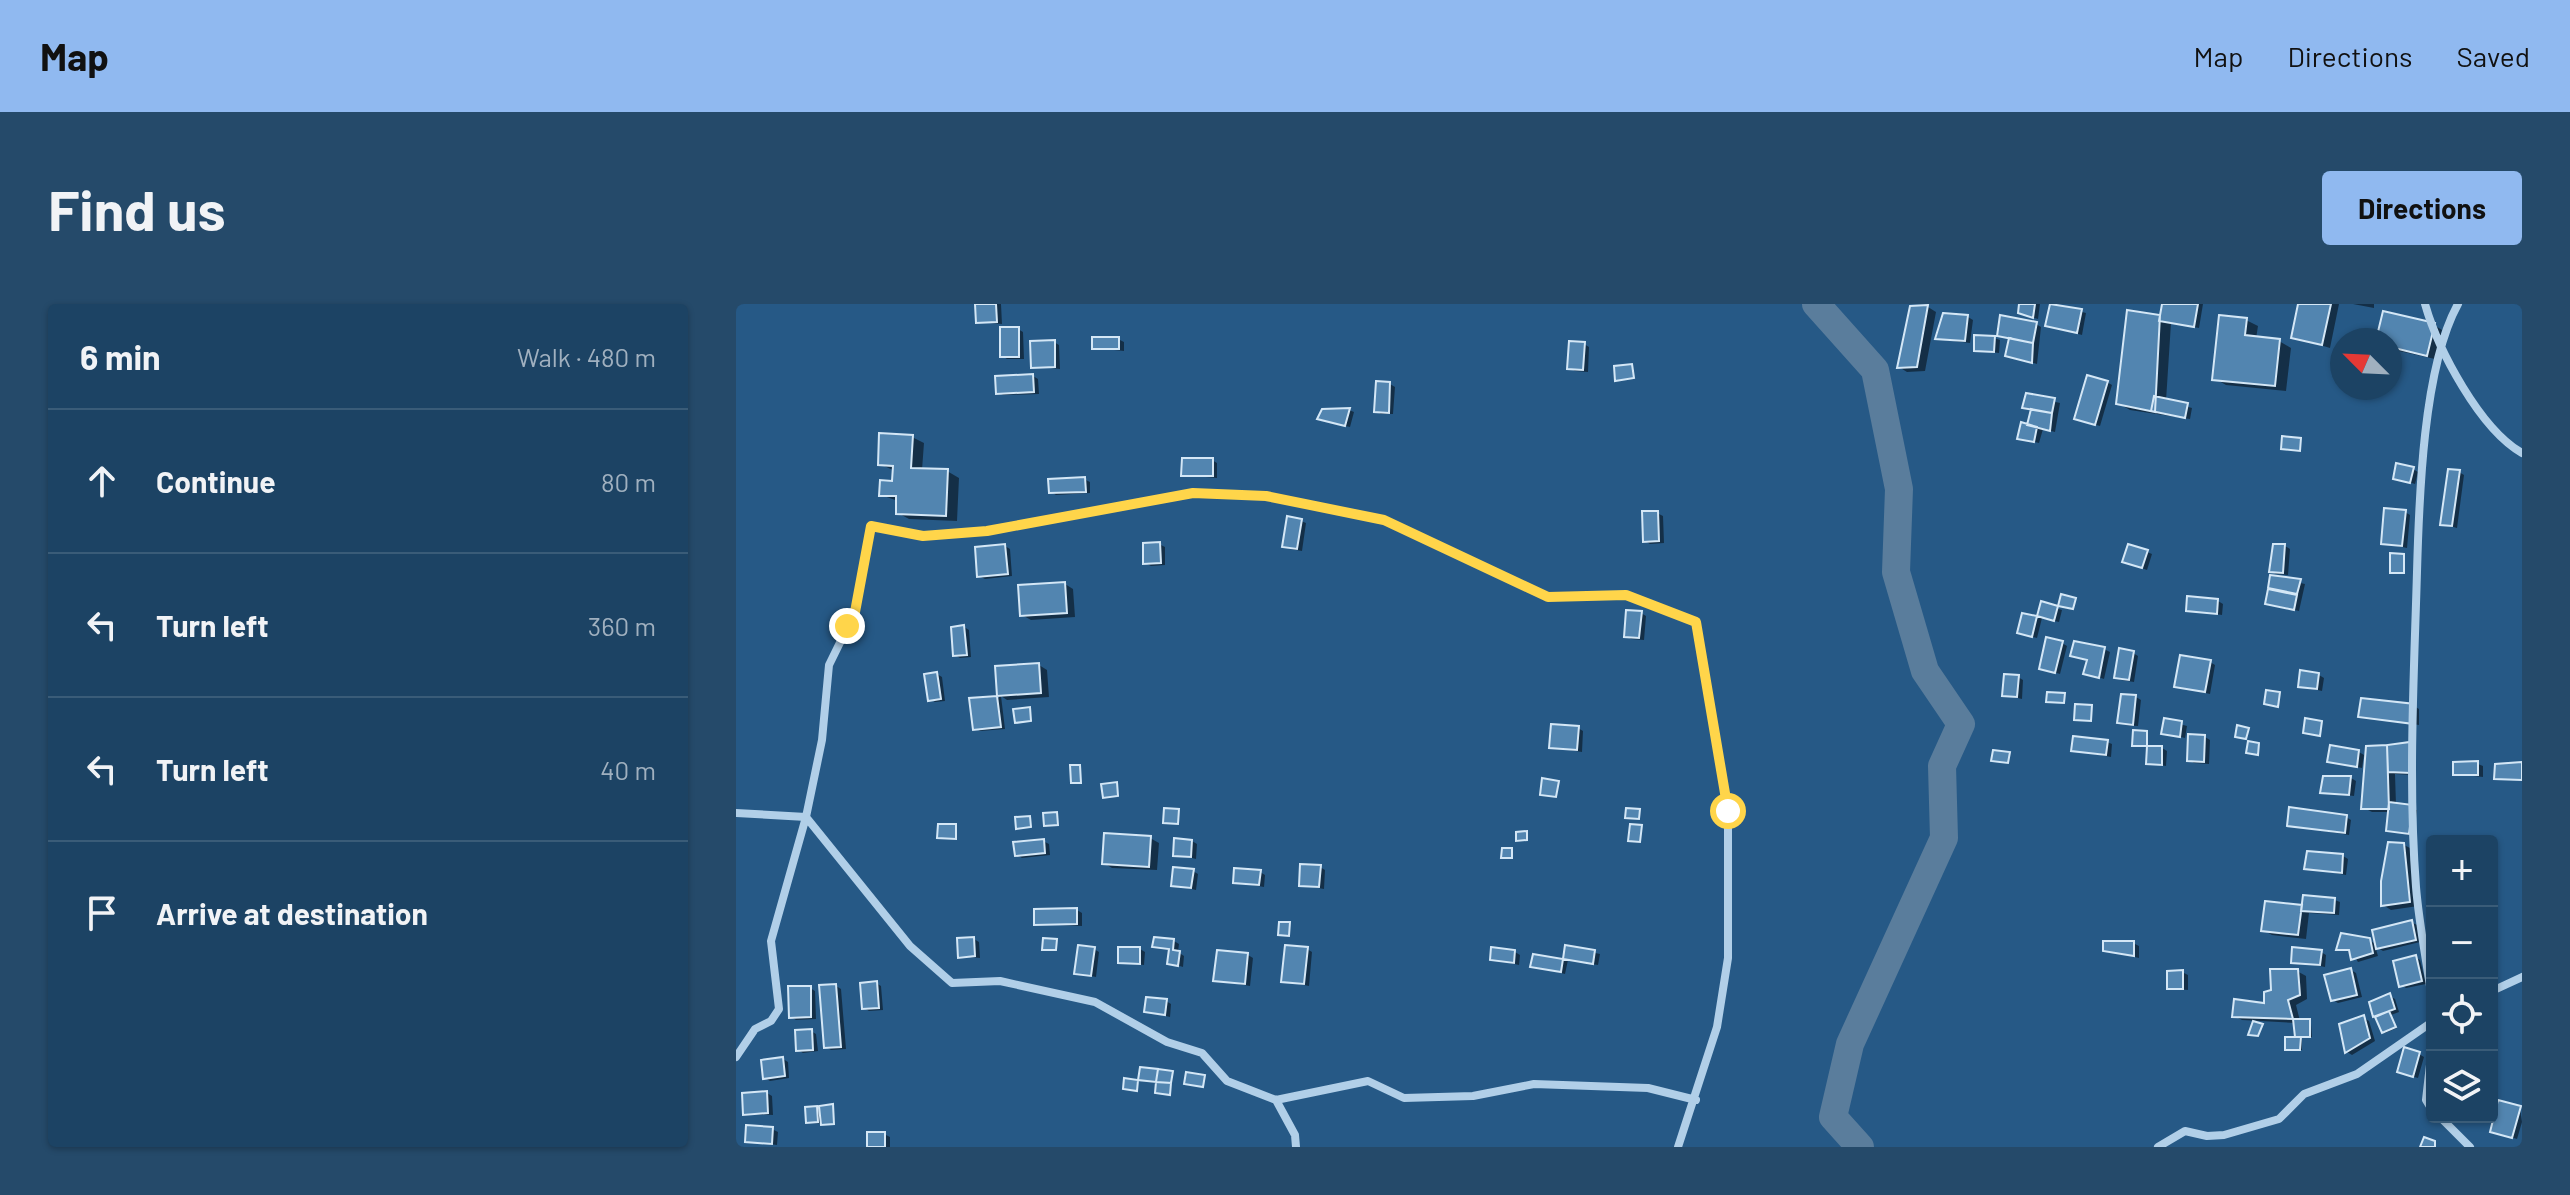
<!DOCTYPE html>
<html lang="en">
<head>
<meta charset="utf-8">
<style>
  body { margin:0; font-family:Barlow,sans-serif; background:#254a6a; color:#f1f3f6 }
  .controls { position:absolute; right:24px; bottom:24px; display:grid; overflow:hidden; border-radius:8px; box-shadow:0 2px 6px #0004 }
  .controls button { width:72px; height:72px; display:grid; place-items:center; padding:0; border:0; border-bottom:2px solid #3a5c78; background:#1c4364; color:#f1f3f6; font:40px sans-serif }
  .compass { position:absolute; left:1594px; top:24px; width:72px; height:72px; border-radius:50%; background:#1c4364; box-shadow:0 2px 6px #0004; rotate:294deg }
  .stop { position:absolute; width:24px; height:24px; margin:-18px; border:6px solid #ffd54a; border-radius:50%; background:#fff }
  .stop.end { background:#ffd54a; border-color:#fff; box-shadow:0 2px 8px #0008 }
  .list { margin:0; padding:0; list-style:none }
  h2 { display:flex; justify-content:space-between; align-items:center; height:104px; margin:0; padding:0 32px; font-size:34px }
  h2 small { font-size:26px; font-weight:400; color:#a0b0bf }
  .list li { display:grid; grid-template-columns:52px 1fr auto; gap:24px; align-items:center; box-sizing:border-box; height:144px; padding:0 32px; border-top:2px solid #3a5c78 }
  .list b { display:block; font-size:30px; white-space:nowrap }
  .list em { font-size:26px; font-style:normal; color:#a0b0bf }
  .icon { flex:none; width:44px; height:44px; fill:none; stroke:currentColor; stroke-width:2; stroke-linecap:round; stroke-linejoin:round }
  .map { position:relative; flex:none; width:1786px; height:843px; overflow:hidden; border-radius:8px }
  header { display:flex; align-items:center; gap:48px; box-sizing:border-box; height:112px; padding:0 40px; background:#90b9f0; color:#111 }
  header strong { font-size:38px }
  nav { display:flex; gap:44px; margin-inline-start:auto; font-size:28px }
  .intro { display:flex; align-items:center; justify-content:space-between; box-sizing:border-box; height:192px; padding:0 48px }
  h1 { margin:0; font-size:56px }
  .button { padding:20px 36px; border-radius:8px; background:#90b9f0; color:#111; font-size:28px; font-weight:700 }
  main { display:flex; gap:48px; padding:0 48px }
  aside { flex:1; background:#1c4364; border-radius:8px; box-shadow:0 2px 6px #0004 }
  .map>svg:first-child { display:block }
</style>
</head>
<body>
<header>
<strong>Map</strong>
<nav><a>Map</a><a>Directions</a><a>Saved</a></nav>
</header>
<div class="intro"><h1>Find us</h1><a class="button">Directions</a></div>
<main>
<aside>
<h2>6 min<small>Walk · 480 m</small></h2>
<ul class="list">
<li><svg class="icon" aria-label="ahead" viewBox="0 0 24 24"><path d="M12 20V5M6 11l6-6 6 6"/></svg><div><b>Continue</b></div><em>80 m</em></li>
<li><svg class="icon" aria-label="left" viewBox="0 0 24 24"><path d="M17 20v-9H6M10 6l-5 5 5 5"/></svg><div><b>Turn left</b></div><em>360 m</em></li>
<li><svg class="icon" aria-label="left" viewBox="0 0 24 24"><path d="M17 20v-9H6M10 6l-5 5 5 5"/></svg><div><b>Turn left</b></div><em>40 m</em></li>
<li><svg class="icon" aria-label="arrive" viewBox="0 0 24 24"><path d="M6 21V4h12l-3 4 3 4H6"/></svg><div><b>Arrive at destination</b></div></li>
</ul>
</aside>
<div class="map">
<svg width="1786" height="843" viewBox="0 0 1786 843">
  <rect width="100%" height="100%" fill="#265986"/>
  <!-- shadow -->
  <path fill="#0007" d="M 241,0 L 265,0 L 266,20 L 242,18 Z
    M 1285,0 L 1304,0 L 1302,15 L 1289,11 Z
    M 1316,0 L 1350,9 L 1346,31 L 1311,21 Z
    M 1428,0 L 1467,0 L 1463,24 L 1435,19 L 1430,97 L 1456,104 L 1454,115 L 1394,106 L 1382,99 L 1393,9 L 1426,14 Z
    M 1564,0 L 1603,0 L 1594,44 L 1558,33 Z
    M 1617,0 L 1638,0 L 1638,4 Z
    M 1192,3 L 1200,8 L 1189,67 L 1171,68 L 1163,63 L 1175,4 Z
    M 1232,13 L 1237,16 L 1234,39 L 1202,35 Z
    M 1510,16 L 1522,22 L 1520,35 L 1543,37 L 1555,44 L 1550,87 L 1490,81 L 1478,74 Z
    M 1300,20 L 1305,23 L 1301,60 L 1271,51 L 1275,35 L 1263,31 Z
    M 1698,21 L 1706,26 L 1699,55 L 1654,45 L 1654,36 L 1642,36 Z
    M 282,25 L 287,28 L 288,55 L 271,55 L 266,52 Z
    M 1258,34 L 1264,36 L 1263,49 L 1240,46 Z
    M 382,35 L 388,38 L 388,47 L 358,44 Z
    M 318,38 L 323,41 L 324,65 L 297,62 Z
    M 848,40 L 853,43 L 852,68 L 839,67 L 834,64 Z
    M 297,72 L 302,75 L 303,90 L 267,91 L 262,88 Z
    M 1371,78 L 1376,81 L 1364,122 L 1346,117 Z
    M 654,80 L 659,83 L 657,110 L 645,110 L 640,107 Z
    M 1291,91 L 1324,99 L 1319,128 L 1307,125 L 1303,139 L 1283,134 L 1293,123 L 1297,106 L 1289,103 Z
    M 613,106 L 618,108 L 614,123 L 588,117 Z
    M 176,133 L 188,139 L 186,166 L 211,167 L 223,174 L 221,217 L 173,215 L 162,209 L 162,197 L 145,191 L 158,179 L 159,167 L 144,160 Z
    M 476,156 L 481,159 L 481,174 L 447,171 Z
    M 1677,165 L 1682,168 L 1679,180 L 1659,174 Z
    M 1723,168 L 1728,171 L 1721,224 L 1707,220 Z
    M 348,175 L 354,178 L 354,189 L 320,191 L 315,188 Z
    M 1669,208 L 1674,211 L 1671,244 L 1647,239 Z
    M 921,209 L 927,212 L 928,239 L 914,240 L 909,237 Z
    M 565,217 L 570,219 L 566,247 L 554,245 L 548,242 Z
    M 423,240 L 429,243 L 429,261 L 415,262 L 409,259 Z
    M 269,242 L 274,245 L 276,272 L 249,275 L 243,272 Z
    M 1549,242 L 1554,245 L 1552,271 L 1540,270 L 1535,267 Z
    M 1411,248 L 1416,250 L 1411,266 L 1389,258 Z
    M 1536,273 L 1569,280 L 1563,307 L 1531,299 Z
    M 329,280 L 337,285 L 339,313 L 295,316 L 286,311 Z
    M 1482,297 L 1487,300 L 1486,311 L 1452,306 Z
    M 1306,300 L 1326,306 L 1323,318 L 1306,314 L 1301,334 L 1289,331 L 1288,311 L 1302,315 Z
    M 905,309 L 910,312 L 908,336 L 895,335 L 890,332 Z
    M 228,323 L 233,326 L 235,353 L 224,354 L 219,351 Z
    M 1326,339 L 1331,342 L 1324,370 L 1305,364 Z
    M 1368,345 L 1374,348 L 1368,375 L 1350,369 L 1353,356 L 1337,351 Z
    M 1397,349 L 1402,352 L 1398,378 L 1385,376 L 1380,373 Z
    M 1474,358 L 1479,361 L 1474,390 L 1440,382 Z
    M 303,361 L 311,366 L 313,393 L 271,396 L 265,392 L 269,425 L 244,427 L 239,424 L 236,396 L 263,394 L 261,364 Z
    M 201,370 L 206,373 L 209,397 L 199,398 L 194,395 Z
    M 1583,371 L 1588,374 L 1586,387 L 1564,382 Z
    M 1282,373 L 1287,376 L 1286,395 L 1268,391 Z
    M 1400,393 L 1405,396 L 1402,422 L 1389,421 L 1384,418 Z
    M 1678,402 L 1683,405 L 1683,421 L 1625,412 Z
    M 1429,416 L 1451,422 L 1449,434 L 1428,429 Z
    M 842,424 L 847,427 L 846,448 L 815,443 Z
    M 1469,433 L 1474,436 L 1473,460 L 1458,459 L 1453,456 Z
    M 1371,438 L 1376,440 L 1375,453 L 1338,446 Z
    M 1674,440 L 1679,471 L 1659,470 L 1660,501 L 1681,506 L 1678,532 L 1652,526 L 1654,508 L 1636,508 L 1628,504 L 1651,443 Z
    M 1426,444 L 1431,447 L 1430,462 L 1412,459 Z
    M 1623,448 L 1628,451 L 1626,464 L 1593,457 Z
    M 1742,460 L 1747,462 L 1747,473 L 1719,470 Z
    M 1615,474 L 1620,477 L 1618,492 L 1586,488 Z
    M 1610,513 L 1615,516 L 1613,531 L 1553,521 Z
    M 414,534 L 423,539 L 421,566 L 376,564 L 368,559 Z
    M 307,537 L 313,540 L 314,551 L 286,554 L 281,551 Z
    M 456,537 L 461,540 L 460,555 L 439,550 Z
    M 1668,541 L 1676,545 L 1682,602 L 1655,606 L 1647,601 Z
    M 1607,552 L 1612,555 L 1610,571 L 1570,564 Z
    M 584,563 L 589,566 L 588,585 L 565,581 Z
    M 457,567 L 462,570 L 460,586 L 438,581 Z
    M 524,568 L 529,571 L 528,583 L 499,578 Z
    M 1599,596 L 1604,598 L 1603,611 L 1573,609 L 1570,635 L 1536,631 L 1527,626 L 1565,603 Z
    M 341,606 L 346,609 L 346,622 L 300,620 Z
    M 1675,618 L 1681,621 L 1684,638 L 1647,647 L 1639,642 L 1642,652 L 1622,658 L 1616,648 L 1603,645 L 1633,636 L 1641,641 Z
    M 238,635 L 243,638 L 244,654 L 224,652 Z
    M 438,637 L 443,640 L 442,648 L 448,652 L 447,663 L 434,659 L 435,646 L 419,642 Z
    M 1397,639 L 1403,642 L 1403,654 L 1369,646 Z
    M 831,643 L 864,650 L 862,661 L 832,656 L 829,670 L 797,662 L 798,652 L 828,657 Z
    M 358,645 L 363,648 L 360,673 L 340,669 Z
    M 404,645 L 409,648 L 408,661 L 384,658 Z
    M 571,645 L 576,648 L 573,682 L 548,677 Z
    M 779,648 L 784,651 L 783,661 L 756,655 Z
    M 1585,648 L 1590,651 L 1589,663 L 1557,657 Z
    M 512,651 L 517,654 L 514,682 L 479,676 Z
    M 1679,653 L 1684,656 L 1690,680 L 1670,684 L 1665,681 Z
    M 1615,666 L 1620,669 L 1626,693 L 1602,699 L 1597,696 Z
    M 1561,667 L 1570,672 L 1571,695 L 1560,701 L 1564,717 L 1575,719 L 1576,733 L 1566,733 L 1566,746 L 1553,746 L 1561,735 L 1560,719 L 1506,716 L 1498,712 L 1530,702 L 1537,688 Z
    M 1446,668 L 1452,671 L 1452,686 L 1433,684 Z
    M 140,679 L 145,682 L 147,706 L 133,707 L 128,704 Z
    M 100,682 L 105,685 L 110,745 L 95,746 L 90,743 Z
    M 74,684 L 79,687 L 80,715 L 60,716 L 55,713 Z
    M 1654,692 L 1659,695 L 1663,708 L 1655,711 L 1661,724 L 1649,729 L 1639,712 Z
    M 430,697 L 435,700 L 434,713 L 410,707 Z
    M 1628,714 L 1633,717 L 1639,737 L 1616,751 L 1611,748 L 1605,722 Z
    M 75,727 L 80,730 L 82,747 L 67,749 L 62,746 Z
    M 1683,750 L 1688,753 L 1682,774 L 1668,770 Z
    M 47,755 L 52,758 L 53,774 L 34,777 L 29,774 Z
    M 31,789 L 36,792 L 37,811 L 9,810 Z
    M 96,802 L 99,820 L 74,819 L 80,804 L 86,807 Z
    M 1784,804 L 1786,818 L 1781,835 L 1756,827 Z
    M 36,825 L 42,828 L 41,841 L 11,837 Z
    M 148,830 L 154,833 L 154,843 L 133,843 Z"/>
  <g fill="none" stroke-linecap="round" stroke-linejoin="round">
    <!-- river -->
    <path stroke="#5a7d9c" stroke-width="28" d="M 1080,0 L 1139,66 L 1163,185 L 1160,268 L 1189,367 L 1225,420 L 1206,462 L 1208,534 L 1114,740 L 1097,813 L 1124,843"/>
  </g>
  <!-- building -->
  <path fill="#5285b0" stroke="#d4e7f6" stroke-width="2" d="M 239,0 L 260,0 L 261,18 L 240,19 Z
    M 1283,0 L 1299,0 L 1297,14 L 1282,9 Z
    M 1314,0 L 1346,5 L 1341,29 L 1309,22 Z
    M 1426,0 L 1462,0 L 1458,23 L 1423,17 Z
    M 1562,0 L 1595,0 L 1586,41 L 1555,34 Z
    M 1192,1 L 1181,63 L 1161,64 L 1174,2 Z
    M 1391,6 L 1424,11 L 1419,108 L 1380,100 Z
    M 1647,7 L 1699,19 L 1691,52 L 1654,43 L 1654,36 L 1640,36 Z
    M 1207,9 L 1232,11 L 1229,37 L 1199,35 Z
    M 1264,11 L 1301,18 L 1297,39 L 1261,32 Z
    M 1483,11 L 1511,14 L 1509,31 L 1544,35 L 1539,82 L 1476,76 Z
    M 264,23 L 283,23 L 283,53 L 264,53 Z
    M 1238,31 L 1259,32 L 1258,48 L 1238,47 Z
    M 356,33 L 383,33 L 383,45 L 356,45 Z
    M 1273,34 L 1297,39 L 1296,59 L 1269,52 Z
    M 319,36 L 319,63 L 295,64 L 294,37 Z
    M 833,37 L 849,38 L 847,66 L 831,65 Z
    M 896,60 L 898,74 L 879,77 L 878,62 Z
    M 297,70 L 298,88 L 260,90 L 259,72 Z
    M 1351,71 L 1372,77 L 1359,121 L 1338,115 Z
    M 640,77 L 654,78 L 653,109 L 638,108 Z
    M 1290,89 L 1319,94 L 1316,109 L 1286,104 Z
    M 1418,92 L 1452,99 L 1449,114 L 1415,107 Z
    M 614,104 L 609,122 L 581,115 L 586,105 Z
    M 1295,105 L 1316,109 L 1314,127 L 1291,121 Z
    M 1285,118 L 1301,123 L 1298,138 L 1281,135 Z
    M 143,129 L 177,131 L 175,164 L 212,165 L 210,212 L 160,210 L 160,192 L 143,192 L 144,176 L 156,177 L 157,162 L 142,161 Z
    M 1546,132 L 1565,134 L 1564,147 L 1545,145 Z
    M 446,154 L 477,154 L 477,172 L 445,172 Z
    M 1660,159 L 1678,163 L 1674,179 L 1657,175 Z
    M 1712,165 L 1724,166 L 1716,222 L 1704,221 Z
    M 349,173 L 350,188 L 313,189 L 312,175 Z
    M 1648,204 L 1670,206 L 1666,242 L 1645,240 Z
    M 906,207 L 922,207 L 923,237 L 907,238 Z
    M 551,212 L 566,215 L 561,245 L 546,243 Z
    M 424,238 L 425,259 L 407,260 L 407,239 Z
    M 269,240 L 272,270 L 241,273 L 239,243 Z
    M 1392,240 L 1412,246 L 1406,264 L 1386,258 Z
    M 1537,240 L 1549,240 L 1547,269 L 1533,268 Z
    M 1654,249 L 1668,250 L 1668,269 L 1654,269 Z
    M 1534,271 L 1565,275 L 1561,290 L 1532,284 Z
    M 329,278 L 331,309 L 284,312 L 282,281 Z
    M 1532,285 L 1561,291 L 1558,306 L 1529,300 Z
    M 1325,290 L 1340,294 L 1337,305 L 1322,302 Z
    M 1451,292 L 1482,295 L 1481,310 L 1450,307 Z
    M 1305,297 L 1322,302 L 1318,317 L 1301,312 Z
    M 890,306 L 906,307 L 903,334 L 888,333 Z
    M 1286,309 L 1301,312 L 1296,333 L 1281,329 Z
    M 228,321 L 231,351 L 217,352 L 215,323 Z
    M 1310,333 L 1327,337 L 1319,369 L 1303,365 Z
    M 1338,337 L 1369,343 L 1363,374 L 1347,370 L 1351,356 L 1334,352 Z
    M 1383,344 L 1398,347 L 1393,376 L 1378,374 Z
    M 1444,351 L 1475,356 L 1469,388 L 1438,383 Z
    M 303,359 L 305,389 L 261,392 L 259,362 Z
    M 1564,366 L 1583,369 L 1581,385 L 1562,383 Z
    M 201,368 L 205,395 L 192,397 L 188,370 Z
    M 1268,370 L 1283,371 L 1281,393 L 1266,392 Z
    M 1530,386 L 1544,388 L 1542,403 L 1528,400 Z
    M 1311,388 L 1329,389 L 1328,399 L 1310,398 Z
    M 1385,390 L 1400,391 L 1397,421 L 1381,419 Z
    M 261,392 L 265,423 L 237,426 L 233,394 Z
    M 1625,394 L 1679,400 L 1678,420 L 1622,413 Z
    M 1339,400 L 1356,401 L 1355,417 L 1338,416 Z
    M 294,403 L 295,417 L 279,419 L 277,405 Z
    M 1428,414 L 1446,417 L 1444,433 L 1425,430 Z
    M 1569,414 L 1586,417 L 1584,432 L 1567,429 Z
    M 815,420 L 843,422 L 841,446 L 813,444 Z
    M 1501,421 L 1513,424 L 1510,435 L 1499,433 Z
    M 1397,426 L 1411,427 L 1411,442 L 1396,442 Z
    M 1452,430 L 1469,431 L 1468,458 L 1451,457 Z
    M 1337,432 L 1372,436 L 1370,451 L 1335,447 Z
    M 1512,437 L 1523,439 L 1522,451 L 1510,449 Z
    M 1674,438 L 1675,469 L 1652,468 L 1651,441 Z
    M 1594,441 L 1623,446 L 1621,463 L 1591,458 Z
    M 1651,441 L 1653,505 L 1625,505 L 1630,442 Z
    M 1411,442 L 1426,442 L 1426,461 L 1410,460 Z
    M 1257,446 L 1274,448 L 1272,459 L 1255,457 Z
    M 1742,457 L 1742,471 L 1717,471 L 1717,458 Z
    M 1786,458 L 1786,476 L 1758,475 L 1759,460 Z
    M 334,461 L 344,461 L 345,479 L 335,479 Z
    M 1587,472 L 1615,472 L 1613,491 L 1584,489 Z
    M 806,474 L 823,477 L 820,493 L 804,491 Z
    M 381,478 L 382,492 L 367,494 L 365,480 Z
    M 1653,498 L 1677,501 L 1673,530 L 1650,527 Z
    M 1553,503 L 1611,511 L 1609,529 L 1551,522 Z
    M 428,504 L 443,505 L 442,520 L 427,519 Z
    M 890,504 L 904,505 L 903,515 L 889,514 Z
    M 321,508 L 322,521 L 308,522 L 307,509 Z
    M 294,512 L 295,523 L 280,525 L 279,513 Z
    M 202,520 L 220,520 L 220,535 L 201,534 Z
    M 894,520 L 906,521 L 904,538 L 892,537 Z
    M 791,527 L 791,536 L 780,537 L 780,528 Z
    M 368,529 L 415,532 L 413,563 L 366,560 Z
    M 438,534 L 456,536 L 455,553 L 437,552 Z
    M 308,535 L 309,549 L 279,552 L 277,538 Z
    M 1652,538 L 1668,539 L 1674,598 L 1645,602 L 1645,577 Z
    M 766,544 L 776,544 L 776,554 L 765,554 Z
    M 1571,547 L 1607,550 L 1606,569 L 1568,565 Z
    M 564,560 L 585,561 L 583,583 L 563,582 Z
    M 437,563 L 458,565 L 455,584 L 435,582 Z
    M 498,564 L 525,566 L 523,581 L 497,579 Z
    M 1567,591 L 1599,594 L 1598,609 L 1565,607 Z
    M 1529,597 L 1566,601 L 1562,631 L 1525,627 Z
    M 341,604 L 341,620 L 298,621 L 298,605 Z
    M 1676,616 L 1680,636 L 1640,645 L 1636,626 Z
    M 543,618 L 554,618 L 553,632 L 542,631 Z
    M 1605,629 L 1634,634 L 1637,649 L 1615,656 L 1613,646 L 1600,646 Z
    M 238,633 L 239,652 L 222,654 L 221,634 Z
    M 418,633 L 438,635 L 437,646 L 444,647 L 442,662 L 431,660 L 433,645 L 416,643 Z
    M 307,634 L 321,635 L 320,646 L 306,646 Z
    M 1367,637 L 1398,637 L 1398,652 L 1367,647 Z
    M 342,641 L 359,643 L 355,672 L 338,670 Z
    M 549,641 L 572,643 L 568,680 L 545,678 Z
    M 829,641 L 859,646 L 857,660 L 827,655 Z
    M 382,643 L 404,643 L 404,660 L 382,659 Z
    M 755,643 L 779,646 L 778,659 L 754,656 Z
    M 1556,643 L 1586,646 L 1584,661 L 1555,659 Z
    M 481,646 L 512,649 L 509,680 L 477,677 Z
    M 797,650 L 827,655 L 825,668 L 794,663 Z
    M 1680,651 L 1686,677 L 1663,683 L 1657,657 Z
    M 1615,664 L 1621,691 L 1595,697 L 1588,671 Z
    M 1534,665 L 1562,665 L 1564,691 L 1552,696 L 1557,715 L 1496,713 L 1498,695 L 1528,699 L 1528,688 L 1535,686 Z
    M 1447,666 L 1447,685 L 1431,685 L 1431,667 Z
    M 141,677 L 143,704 L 126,705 L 124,679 Z
    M 100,680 L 105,743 L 88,744 L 83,681 Z
    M 52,682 L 75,682 L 75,713 L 53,714 Z
    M 1654,689 L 1659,705 L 1637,713 L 1633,698 Z
    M 410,693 L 431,695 L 429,711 L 408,708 Z
    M 1653,707 L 1660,723 L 1646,729 L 1639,713 Z
    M 1628,711 L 1634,734 L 1609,749 L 1603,720 Z
    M 1557,715 L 1574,715 L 1574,733 L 1559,733 Z
    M 1517,717 L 1527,720 L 1522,732 L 1512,731 Z
    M 76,725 L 77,746 L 60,747 L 59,726 Z
    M 1549,733 L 1565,733 L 1564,746 L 1549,746 Z
    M 1668,743 L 1684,748 L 1677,773 L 1661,768 Z
    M 47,753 L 49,772 L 27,775 L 25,756 Z
    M 404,763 L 422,765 L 420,778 L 402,776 Z
    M 422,765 L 437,767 L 435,779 L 420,778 Z
    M 450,768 L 469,771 L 467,783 L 448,780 Z
    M 388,774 L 402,776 L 401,787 L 387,785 Z
    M 420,778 L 435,779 L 434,791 L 419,789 Z
    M 31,787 L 32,809 L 7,811 L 6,789 Z
    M 1762,796 L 1785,802 L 1776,834 L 1754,828 Z
    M 97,800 L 98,820 L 85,821 L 83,802 Z
    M 81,802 L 82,818 L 70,819 L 69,803 Z
    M 10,821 L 37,823 L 36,840 L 9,838 Z
    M 131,828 L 149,828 L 149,843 L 131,843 Z
    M 1688,833 L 1699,837 L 1699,843 L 1684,843 Z"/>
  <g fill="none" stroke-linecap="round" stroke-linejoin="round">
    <!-- street -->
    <path stroke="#b1cfe8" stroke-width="8" d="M 1689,0 C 1702,46 1744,125 1786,149
      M 0,509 L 70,513 L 86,436 L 93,361 L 119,308 L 135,222 L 187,232 L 251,227 L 457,189 L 530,192 L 648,216 L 812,293 L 890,291 L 960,318 L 992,507 L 992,654 L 981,723 L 942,843
      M 70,513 L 174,642 L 216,679 L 264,677 L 359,698 L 431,738 L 466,749 L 491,777 L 540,796 L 632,777 L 668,794 L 737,792 L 798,780 L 912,784 L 960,796
      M 1756,687 L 1786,673
      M 1696,696 C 1691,659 1683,620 1680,583 C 1672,478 1678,372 1681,268 C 1683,195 1687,63 1722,0
      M 1696,743 L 1690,796 L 1696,806
      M 0,753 L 19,725 L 35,717 L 43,705 L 35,637 L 70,513
      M 540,796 L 559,831 L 560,843
      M 1704,813 L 1734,843
      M 1422,843 L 1449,827 L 1471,832 L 1488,831 L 1543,815 L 1568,790 L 1621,770 L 1696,718"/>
  </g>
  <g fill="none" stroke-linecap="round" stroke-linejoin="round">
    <!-- route -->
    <path stroke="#ffd54a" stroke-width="10" d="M 111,322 L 119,308 L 135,222 L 187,232 L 251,227 L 457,189 L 530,192 L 648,216 L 812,293 L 890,291 L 960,318 L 992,507"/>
  </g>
</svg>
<div class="controls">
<button>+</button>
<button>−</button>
<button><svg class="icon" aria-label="locate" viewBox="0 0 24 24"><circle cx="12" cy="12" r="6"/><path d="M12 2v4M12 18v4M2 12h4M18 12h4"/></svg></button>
<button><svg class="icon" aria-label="layers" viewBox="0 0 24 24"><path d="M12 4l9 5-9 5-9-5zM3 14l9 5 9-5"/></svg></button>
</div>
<svg class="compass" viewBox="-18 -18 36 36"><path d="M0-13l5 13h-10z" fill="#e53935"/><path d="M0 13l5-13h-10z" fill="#a0b0bf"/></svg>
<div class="stop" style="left:992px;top:507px"></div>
<div class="stop end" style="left:111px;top:322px"></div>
</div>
</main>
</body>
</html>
